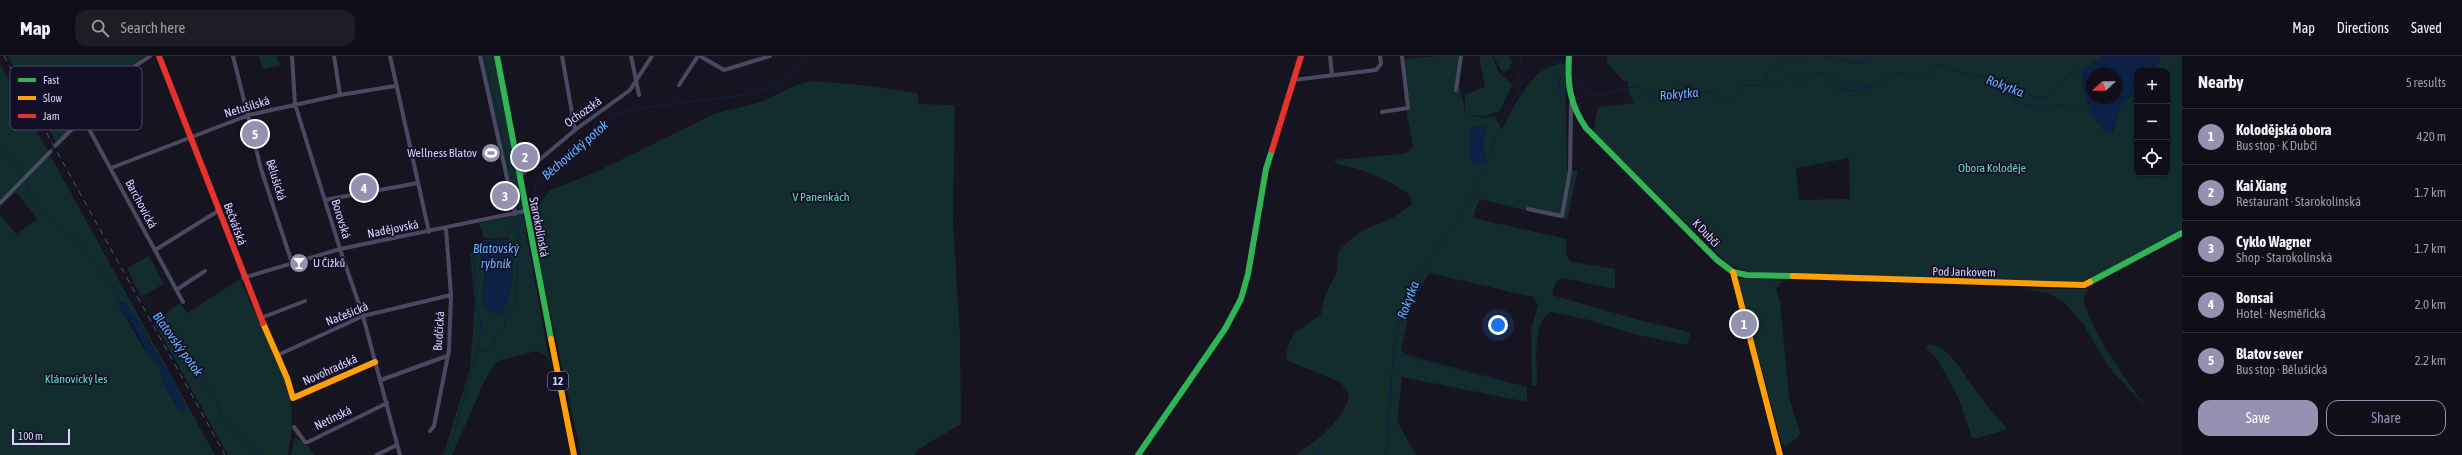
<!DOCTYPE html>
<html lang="en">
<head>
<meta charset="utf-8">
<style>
  body { margin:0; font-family:"Asap Condensed",sans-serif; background:#1e1d26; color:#f1f3f6 }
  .controls { position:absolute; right:12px; top:12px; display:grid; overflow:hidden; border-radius:8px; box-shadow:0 1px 3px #0004 }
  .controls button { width:36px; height:36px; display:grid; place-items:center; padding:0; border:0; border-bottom:1px solid #302f38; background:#100f19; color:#f1f3f6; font:20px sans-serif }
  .compass { position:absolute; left:2086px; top:12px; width:36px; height:36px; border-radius:50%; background:#100f19; box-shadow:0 1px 3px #0004; rotate:248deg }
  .scale { position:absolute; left:12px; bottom:10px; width:58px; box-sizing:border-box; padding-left:4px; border:2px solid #d9d4ff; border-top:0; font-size:11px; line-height:14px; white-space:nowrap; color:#d9d4ff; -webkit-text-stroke:3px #130f26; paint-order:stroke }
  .you { position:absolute; left:1498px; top:269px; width:14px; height:14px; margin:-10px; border:3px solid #fff; border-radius:50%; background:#1a73e8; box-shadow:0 0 0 6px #1a73e833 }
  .badge { display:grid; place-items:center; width:26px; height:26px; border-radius:50%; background:#9591b1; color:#fff; font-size:13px; font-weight:700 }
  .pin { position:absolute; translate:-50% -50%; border:2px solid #fff; box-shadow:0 1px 4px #0006 }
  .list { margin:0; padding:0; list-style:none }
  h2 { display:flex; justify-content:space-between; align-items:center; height:52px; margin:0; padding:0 16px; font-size:17px }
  h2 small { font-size:13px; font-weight:400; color:#9c9ca2 }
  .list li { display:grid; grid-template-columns:26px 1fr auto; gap:12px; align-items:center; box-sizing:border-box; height:56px; padding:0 16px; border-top:1px solid #302f38 }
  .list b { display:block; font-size:15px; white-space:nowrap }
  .list p { margin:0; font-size:13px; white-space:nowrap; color:#9c9ca2 }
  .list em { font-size:13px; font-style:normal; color:#9c9ca2 }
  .actions { display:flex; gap:8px; padding:12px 16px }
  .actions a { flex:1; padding:9px 0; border:1px solid #9591b1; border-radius:12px; text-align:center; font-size:14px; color:#9591b1 }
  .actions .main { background:#9591b1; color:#fff }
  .icon { flex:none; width:22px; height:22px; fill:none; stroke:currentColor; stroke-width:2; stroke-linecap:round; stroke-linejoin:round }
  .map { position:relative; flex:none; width:2182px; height:399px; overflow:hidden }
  header { display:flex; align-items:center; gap:24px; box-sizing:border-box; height:56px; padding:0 20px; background:#100f19; border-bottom:1px solid #302f38 }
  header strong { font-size:19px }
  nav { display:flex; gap:22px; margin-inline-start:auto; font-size:14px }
  .search { width:280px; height:36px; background:#1e1d26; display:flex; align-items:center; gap:10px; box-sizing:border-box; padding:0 14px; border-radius:12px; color:#9c9ca2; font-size:15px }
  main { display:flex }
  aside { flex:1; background:#100f19 }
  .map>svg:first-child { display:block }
</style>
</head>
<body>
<header>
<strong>Map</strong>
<div class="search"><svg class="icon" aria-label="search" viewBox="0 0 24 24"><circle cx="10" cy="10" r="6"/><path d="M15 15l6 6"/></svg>Search here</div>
<nav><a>Map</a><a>Directions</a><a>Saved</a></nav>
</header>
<main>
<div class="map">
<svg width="2182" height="399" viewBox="0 0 2182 399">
  <rect width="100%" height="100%" fill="#161421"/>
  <!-- green -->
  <path fill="#132c2d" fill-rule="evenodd" d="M 8,0 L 145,0 L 116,20 L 85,58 L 56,86 Z
    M 259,0 L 277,0 L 277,5 L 282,9 L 262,13 Z
    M 480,0 L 497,0 L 525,155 L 515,158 Z
    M 1436,0 L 1461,0 L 1458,25 L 1465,55 L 1465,38 L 1485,31 L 1479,0 L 1492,0 L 1498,15 L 1512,29 L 1500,55 L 1485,60 L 1468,59 L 1485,62 L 1495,60 L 1502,74 C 1511,55 1523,31 1539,17 C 1545,11 1555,9 1562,7 L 1565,9 L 1567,114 L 1578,115 L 1567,164 L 1479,143 L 1473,162 L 1567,183 C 1566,192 1564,200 1572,206 L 1615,213 L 1615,233 L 1563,222 L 1556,225 L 1552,239 L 1643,265 L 1682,274 L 1690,278 L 1687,289 L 1633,278 L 1589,264 L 1551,256 C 1532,264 1537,312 1537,329 L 1532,329 L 1531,274 L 1538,249 L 1533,241 L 1429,217 L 1411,249 L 1401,293 L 1404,298 L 1527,331 L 1527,346 L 1402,321 L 1397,365 L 1416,399 L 1296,399 C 1304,390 1313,388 1321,380 C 1333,369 1349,353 1349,337 L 1340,326 L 1286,304 L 1287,294 L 1293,278 L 1321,258 L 1325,240 L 1337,216 L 1338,196 L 1340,193 L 1361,175 L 1392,162 L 1412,149 L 1410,139 C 1387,123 1365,113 1337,108 L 1334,104 L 1401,98 L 1408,96 L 1413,90 L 1407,58 L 1405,3 ZM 1486,75 L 1483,87 L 1485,104 L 1470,100 Z
    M 1493,0 L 1509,0 L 1512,5 L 1510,12 L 1503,17 Z
    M 1607,0 L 2102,0 L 2095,7 L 2082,30 L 2113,76 L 2119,52 L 2137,34 L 2137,117 L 2167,117 L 2167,15 L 2153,15 L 2161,0 L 2182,0 L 2182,173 L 2179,176 L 2132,200 L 2087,227 L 1749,216 L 1730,209 L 1593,76 L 1598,51 L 1634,47 L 1628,33 L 1628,25 L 1623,25 L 1607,6 ZM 1849,102 L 1850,143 L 1799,144 L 1796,112 Z
    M 0,8 L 215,399 L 0,399 L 0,159 L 16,178 L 37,163 L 16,136 L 0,150 ZM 124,246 L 138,265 L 163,309 C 142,299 134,270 119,252 ZM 159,310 L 167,311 L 186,353 L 178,353 L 165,330 Z
    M 811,25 L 862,29 L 917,37 L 919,48 L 955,49 L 953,167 L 960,279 L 961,368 L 917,394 L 915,399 L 581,399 L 535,185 L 532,168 L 534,155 L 550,134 L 592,118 L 714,58 L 764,45 L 796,29 Z
    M 523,158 L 550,309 L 546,300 L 537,295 L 501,304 L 494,309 L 484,326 L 452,399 L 443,399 L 470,313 L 475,246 L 470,198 L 480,197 L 485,221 L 483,235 L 511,233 L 511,194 L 508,182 L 484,182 L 479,167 Z
    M 149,200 L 164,228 L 141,241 L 127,212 Z
    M 1740,222 L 1783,225 L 1776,233 L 1780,246 L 1789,341 L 1800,377 L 1797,382 L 1785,391 L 1781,385 L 1738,225 Z
    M 240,223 L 285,324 L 291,344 L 292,372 L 288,399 L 228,399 L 154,266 L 180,247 L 187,257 Z
    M 2024,233 L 2088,233 L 2083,244 C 2098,288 2121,315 2147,353 L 2108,310 L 2084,269 L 2063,245 L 2047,237 Z
    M 1928,288 C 1952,292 1963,318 1977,336 C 1985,348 1995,359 2005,370 L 2005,374 L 1974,383 L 1972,381 L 1958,341 L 1938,304 L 1926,292 Z
    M 295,381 L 308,390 L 315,399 L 291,399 Z"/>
  <!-- water -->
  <path fill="#0d2144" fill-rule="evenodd" d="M 2102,0 L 2161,0 L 2153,15 L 2137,15 L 2137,34 L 2119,52 L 2113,76 L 2105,77 C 2090,59 2081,38 2082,15 ZM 2092,18 L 2116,18 L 2116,42 L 2092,42 Z
    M 1477,70 L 1483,70 L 1486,75 L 1483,87 L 1485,104 L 1479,109 L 1473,109 L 1470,100 L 1470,73 Z
    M 505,183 L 509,185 C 515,208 514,240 500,259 L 486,254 L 482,247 L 485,221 L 480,190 L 483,184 Z
    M 121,245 L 124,245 L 138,265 L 163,310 L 167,311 L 186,353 L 183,356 L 178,353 L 165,330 L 159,310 L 152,304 L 130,264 L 119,252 Z"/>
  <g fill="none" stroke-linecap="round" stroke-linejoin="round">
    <!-- stream -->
    <path stroke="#0d2144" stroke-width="1" d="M 1521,0 L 1521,8
      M 1825,0 L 1855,7 L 1871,4
      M 485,4 L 497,56
      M 1571,13 L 1582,32 L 1597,40 L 1632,31 L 1640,32 L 1657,42 L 1675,37 L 1719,35 L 1720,44 L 1733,47 L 1742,29 L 1778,30 L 1789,19 L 1801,26 L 1813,16 C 1832,18 1853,35 1873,29 C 1880,27 1888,20 1895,16 L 1923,23 L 1938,9 L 1969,19 L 1990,21 L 2036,42 L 2049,41 L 2070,17 L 2083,15
      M 1820,17 L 1826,24 L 1826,29 C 1841,34 1858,39 1872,29
      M 1556,18 L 1559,23 L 1561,52
      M 1520,27 L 1518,21 L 1521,11
      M 1764,28 L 1770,12 L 1806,0
      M 2007,30 L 2006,35 C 2013,44 2023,48 2033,51 L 2039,49 L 2046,53 L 2058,49 L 2070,50 L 2076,55 L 2084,50
      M 497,60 L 501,76
      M 502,81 L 509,113
      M 0,92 L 25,120
      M 30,119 L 27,123 L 29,134 L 44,156 L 84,193 L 113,232 L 127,242 L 143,238 L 160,268 L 212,336 L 225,367 L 259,399
      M 511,119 L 511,122
      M 513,127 L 518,154
      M 529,157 L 534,153 L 535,131 L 542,122 L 569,96 L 616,58 L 644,52 L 744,39 L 768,32 L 785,24 L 807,0
      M 63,183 L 69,180
      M 507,184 L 510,174 L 523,163
      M 473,197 L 477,252 L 481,268 L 478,295
      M 120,249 L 118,240 L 122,238
      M 481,268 L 484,263
      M 1393,299 L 1405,300 L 1507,326
      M 1317,395 L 1321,399
      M 445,399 L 457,367 L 477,296 L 493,295 L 495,283 L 504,273 L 505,264 L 514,256 L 518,218 L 518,169 L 524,162
      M 1386,399 L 1394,289 L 1402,257 L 1415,224 L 1455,168 L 1486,106 L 1508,49 L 1520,37 L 1520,29 C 1530,20 1551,0 1565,7"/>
    <!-- street-tunnel -->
    <path stroke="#333142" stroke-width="4" stroke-dasharray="4 2" stroke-linecap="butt" d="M 50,96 L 56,89"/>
    <!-- street -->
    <path stroke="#4a4962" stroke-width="4" d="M 233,0 L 261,113 L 292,207
      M 292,0 L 295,48 L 340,193 L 363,260 L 400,399
      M 334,0 L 340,39
      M 390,0 L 429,176
      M 480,0 L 515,158
      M 562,0 L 575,74
      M 631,0 L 639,39
      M 700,0 L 724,14 L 770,0
      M 1330,0 L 1332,19
      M 1293,24 L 1376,14 L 1381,8 L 1380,0
      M 679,29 L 698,0
      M 1456,34 L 1461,0
      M 1382,56 L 1408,52 L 1402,0
      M 86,59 L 85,66 L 89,73 L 183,246
      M 56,89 L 86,59 L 116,23 L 150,0
      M 111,112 L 249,59 L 340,39 L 395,30
      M 519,121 L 575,74 L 630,34 L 652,0
      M 325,144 L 418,127
      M 0,147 L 50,96
      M 1528,153 L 1562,160 L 1570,115 L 1571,48
      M 155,194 L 218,155
      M 243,222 L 340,193 L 525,155
      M 176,234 L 205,215
      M 261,262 L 305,245
      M 278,299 L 363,260 L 451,239
      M 381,324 L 447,300
      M 294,371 L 305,386 L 308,386 L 387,347
      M 430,375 L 434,370 L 449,294 L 451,239 L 446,173
      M 376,399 L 397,389"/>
    <!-- fast -->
    <path stroke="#30b455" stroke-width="6" d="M 497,0 L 551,283
      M 1569,0 C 1567,28 1570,49 1586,72 L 1717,204 L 1733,216 L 1747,219 L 1793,220
      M 2090,226 L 2182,177
      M 1138,399 L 1225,273 L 1241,243 L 1248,218 L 1266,113 L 1272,94"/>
    <!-- slow -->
    <path stroke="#ff9f0a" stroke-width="6" d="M 1733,216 L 1780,399
      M 1793,220 L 2084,229 L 2090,226
      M 263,267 L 287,322 L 293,342 L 375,306
      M 551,283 L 574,399"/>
    <!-- jam -->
    <path stroke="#e5322d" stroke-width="6" d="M 159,0 L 263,267
      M 1272,94 L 1301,0"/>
    <!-- rail -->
    <path stroke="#43596b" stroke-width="1" stroke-dasharray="6 5" stroke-linecap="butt" d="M 4,0 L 225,399"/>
  </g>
  <!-- icons -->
  <defs>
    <symbol id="stadium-disc" viewBox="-11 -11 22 22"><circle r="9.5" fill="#9591b1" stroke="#130f26"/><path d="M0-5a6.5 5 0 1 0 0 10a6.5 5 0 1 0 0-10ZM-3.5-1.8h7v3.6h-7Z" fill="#fff"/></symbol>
    <symbol id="bar-disc" viewBox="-11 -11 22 22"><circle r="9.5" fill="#9591b1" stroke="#130f26"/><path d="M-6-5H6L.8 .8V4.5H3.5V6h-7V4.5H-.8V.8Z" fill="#fff"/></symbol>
  </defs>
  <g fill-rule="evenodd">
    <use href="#stadium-disc" x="480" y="86" width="22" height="22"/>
    <use href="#bar-disc" x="288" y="196" width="22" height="22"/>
  </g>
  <g text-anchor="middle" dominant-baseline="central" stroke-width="3.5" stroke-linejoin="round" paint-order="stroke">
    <!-- shield labels -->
    <rect fill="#130f26" stroke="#9e99be" stroke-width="1" x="548" y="316" width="20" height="18" rx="3"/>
    <g font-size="11" font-weight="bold" fill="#d9d4ff">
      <text x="558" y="325">12</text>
    </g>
    <!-- street labels -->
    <g font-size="12" fill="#d9d4ff" stroke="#130f26">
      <text transform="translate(247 51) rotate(-17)">Netušilská</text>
      <text transform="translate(583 56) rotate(-36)">Ochozská</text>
      <text transform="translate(276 124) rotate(73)">Bělušická</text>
      <text transform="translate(141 148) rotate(62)">Barchovická</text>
      <text transform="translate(341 163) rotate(73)">Borovská</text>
      <text transform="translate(235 168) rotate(70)">Bečvářská</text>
      <text transform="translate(539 171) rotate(79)">Starokolínská</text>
      <text transform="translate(393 173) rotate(-11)">Nadějovská</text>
      <text transform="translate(1706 177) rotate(46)">K Dubči</text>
      <text transform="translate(1964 216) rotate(1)">Pod Jankovem</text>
      <text transform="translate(347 258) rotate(-22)">Načešická</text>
      <text transform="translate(439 275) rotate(-86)">Budčická</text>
      <text transform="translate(330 314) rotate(-24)">Novohradská</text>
      <text transform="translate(333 362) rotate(-26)">Netínská</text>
    </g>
    <!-- poi labels -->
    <g font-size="12" fill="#d9d4ff" stroke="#130f26" text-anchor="end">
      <text x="477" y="97">Wellness Blatov</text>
      <text x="313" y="207" text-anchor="start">U Čížků</text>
    </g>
    <!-- park labels -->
    <g font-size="12" fill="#5fe0c0" stroke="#130f26">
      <text x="1992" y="112">Obora Koloděje</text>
      <text x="821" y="141">V Panenkách</text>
      <text x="76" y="323">Klánovický les</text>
    </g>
    <!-- water labels -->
    <g font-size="13" font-style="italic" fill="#62b6ff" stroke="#130f26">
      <text transform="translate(2005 30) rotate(21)">Rokytka</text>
      <text transform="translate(1679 38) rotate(-5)">Rokytka</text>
      <text transform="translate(575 94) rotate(-41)">Běchovický potok</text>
      <text x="496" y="192">Blatovský<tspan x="496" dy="15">rybník</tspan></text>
      <text transform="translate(1408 244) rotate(-69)">Rokytka</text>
      <text transform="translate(178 288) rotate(54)">Blatovský potok</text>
    </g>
  </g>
  <!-- legend -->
  <rect x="10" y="10" width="132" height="64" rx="6" fill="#130f26" stroke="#4e4a67" stroke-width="1"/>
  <rect x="18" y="22" width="18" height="4" fill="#30b455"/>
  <rect x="18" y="40" width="18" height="4" fill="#ff9f0a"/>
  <rect x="18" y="58" width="18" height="4" fill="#e5322d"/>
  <g font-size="11" fill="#d9d4ff">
    <text x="43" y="28">Fast</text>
    <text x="43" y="46">Slow</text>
    <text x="43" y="64">Jam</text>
  </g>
</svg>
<div class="controls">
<button>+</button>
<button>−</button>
<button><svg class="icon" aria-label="locate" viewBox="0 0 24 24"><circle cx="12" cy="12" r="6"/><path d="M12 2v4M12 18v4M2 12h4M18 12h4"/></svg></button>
</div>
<svg class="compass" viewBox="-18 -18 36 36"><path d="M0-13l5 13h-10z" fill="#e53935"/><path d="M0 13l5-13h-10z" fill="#9c9ca2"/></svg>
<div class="scale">100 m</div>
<div class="you"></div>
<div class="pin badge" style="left:1744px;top:268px">1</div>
<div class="pin badge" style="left:525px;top:101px">2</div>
<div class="pin badge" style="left:505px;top:140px">3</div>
<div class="pin badge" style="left:364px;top:132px">4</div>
<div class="pin badge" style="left:255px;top:78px">5</div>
</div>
<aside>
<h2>Nearby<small>5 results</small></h2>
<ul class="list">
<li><span class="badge">1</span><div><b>Kolodějská obora</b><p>Bus stop · K Dubči</p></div><em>420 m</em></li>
<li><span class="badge">2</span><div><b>Kai Xiang</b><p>Restaurant · Starokolínská</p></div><em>1.7 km</em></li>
<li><span class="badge">3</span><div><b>Cyklo Wagner</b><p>Shop · Starokolínská</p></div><em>1.7 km</em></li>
<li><span class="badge">4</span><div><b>Bonsai</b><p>Hotel · Nesměřická</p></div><em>2.0 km</em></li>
<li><span class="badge">5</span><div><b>Blatov sever</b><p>Bus stop · Bělušická</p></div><em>2.2 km</em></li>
</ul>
<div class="actions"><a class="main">Save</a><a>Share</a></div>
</aside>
</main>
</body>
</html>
